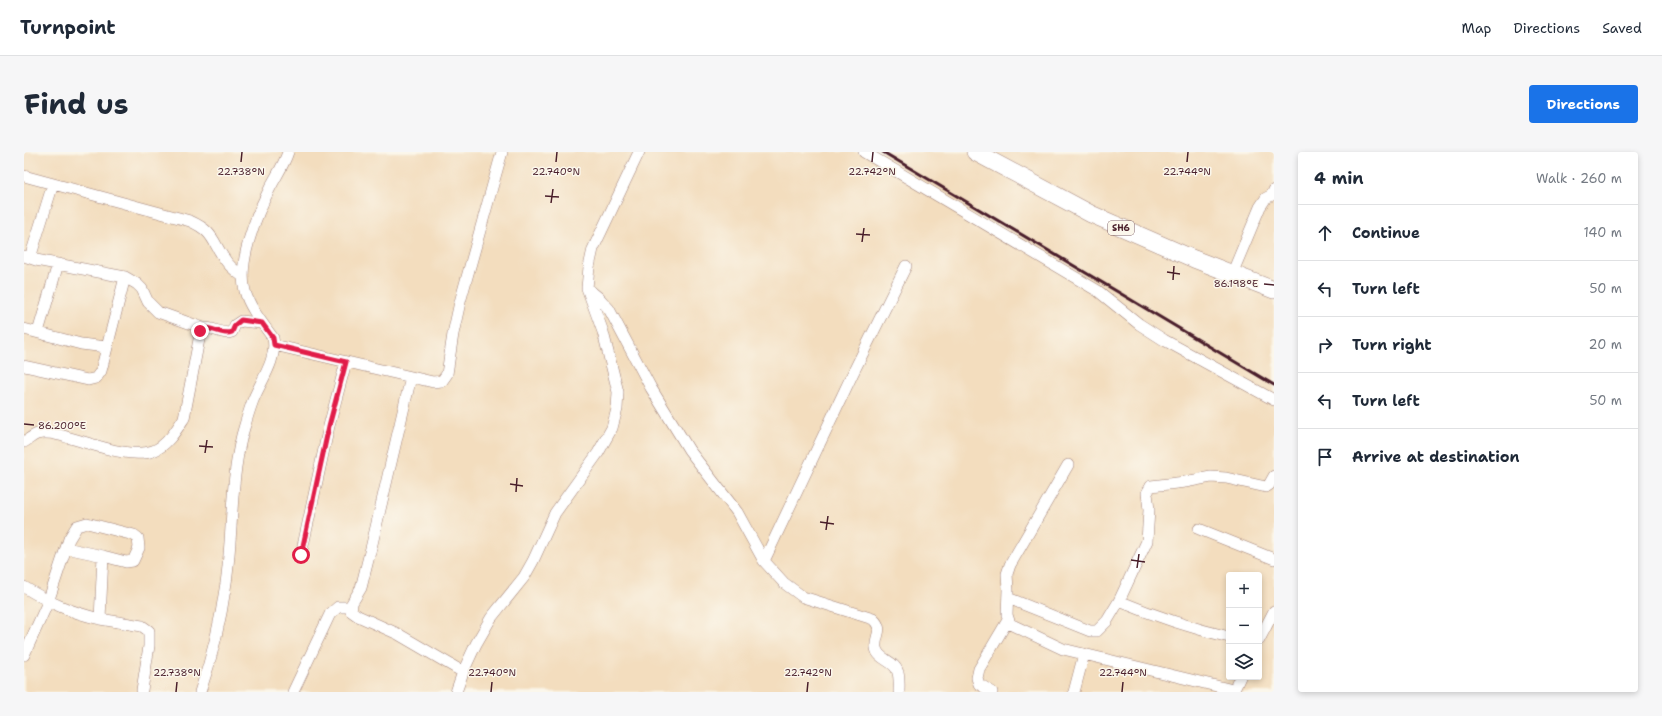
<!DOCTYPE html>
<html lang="en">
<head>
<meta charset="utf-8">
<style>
  body { margin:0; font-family:"Shantell Sans",sans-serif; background:#f6f6f7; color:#1f2937 }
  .controls { position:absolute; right:12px; bottom:12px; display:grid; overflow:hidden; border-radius:4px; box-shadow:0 2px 6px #0003 }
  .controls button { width:36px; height:36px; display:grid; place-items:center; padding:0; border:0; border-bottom:1px solid #e0e1e3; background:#fff; color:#1f2937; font:20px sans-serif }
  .stop { position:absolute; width:12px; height:12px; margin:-9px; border:3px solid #e11d48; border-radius:50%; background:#fff }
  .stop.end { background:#e11d48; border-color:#fff; box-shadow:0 1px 4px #0008 }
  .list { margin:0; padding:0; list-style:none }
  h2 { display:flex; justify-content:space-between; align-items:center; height:52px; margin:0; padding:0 16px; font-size:17px }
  h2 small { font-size:13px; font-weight:400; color:#747a83 }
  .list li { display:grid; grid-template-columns:26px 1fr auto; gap:12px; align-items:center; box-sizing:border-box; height:56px; padding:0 16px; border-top:1px solid #e0e1e3 }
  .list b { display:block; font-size:15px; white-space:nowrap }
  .list em { font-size:13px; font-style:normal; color:#747a83 }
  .icon { flex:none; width:22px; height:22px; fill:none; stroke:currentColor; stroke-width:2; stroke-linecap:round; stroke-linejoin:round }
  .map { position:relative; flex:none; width:1250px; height:540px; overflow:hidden; border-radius:4px }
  header { display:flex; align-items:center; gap:24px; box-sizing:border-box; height:56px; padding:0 20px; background:#fff; border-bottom:1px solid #e0e1e3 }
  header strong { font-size:19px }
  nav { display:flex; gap:22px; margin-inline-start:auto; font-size:14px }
  .intro { display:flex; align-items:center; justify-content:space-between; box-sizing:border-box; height:96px; padding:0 24px }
  h1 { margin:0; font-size:28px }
  .button { padding:10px 18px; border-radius:4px; background:#1a73e8; color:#fff; font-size:14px; font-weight:700 }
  main { display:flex; gap:24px; padding:0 24px }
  aside { flex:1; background:#fff; border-radius:4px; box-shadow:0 2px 6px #0003 }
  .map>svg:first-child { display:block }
</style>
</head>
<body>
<header>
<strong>Turnpoint</strong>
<nav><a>Map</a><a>Directions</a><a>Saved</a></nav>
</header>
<div class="intro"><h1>Find us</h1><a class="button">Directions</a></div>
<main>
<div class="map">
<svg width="1250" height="540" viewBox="0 0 1250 540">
  <rect width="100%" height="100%" fill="#fbf7ec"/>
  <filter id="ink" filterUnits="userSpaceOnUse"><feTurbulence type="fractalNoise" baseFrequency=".025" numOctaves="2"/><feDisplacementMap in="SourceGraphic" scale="8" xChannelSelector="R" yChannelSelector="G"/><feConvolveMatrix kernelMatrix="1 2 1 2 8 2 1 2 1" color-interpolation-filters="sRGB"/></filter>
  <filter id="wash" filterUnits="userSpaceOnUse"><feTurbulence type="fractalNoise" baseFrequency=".012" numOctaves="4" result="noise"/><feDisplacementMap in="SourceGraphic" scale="16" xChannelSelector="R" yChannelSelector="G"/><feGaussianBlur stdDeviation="0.9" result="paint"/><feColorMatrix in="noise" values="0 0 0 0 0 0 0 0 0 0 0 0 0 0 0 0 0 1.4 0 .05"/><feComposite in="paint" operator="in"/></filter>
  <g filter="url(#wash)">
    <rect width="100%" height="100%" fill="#f3ddbe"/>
  </g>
  <g filter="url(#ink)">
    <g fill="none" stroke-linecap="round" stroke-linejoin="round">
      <defs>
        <path id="street" d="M 840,0 L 1074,139 L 1115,172 L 1140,188 L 1250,248
          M 0,24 L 166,69 C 191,80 188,90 202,109 C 206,115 212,119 218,124
          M 0,104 L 12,108 L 101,125 L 113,132 L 118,137 L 124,150 L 134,160 L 179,176
          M 6,106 L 29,32
          M 1208,122 L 1236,55 L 1242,46 L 1248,43 L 1250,38
          M 564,137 L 575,146 L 585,157 L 627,236 L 665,298 L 713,360 L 740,409 L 760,431 L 779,445 L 849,467 C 861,478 850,484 852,496 C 854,508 869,508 873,518 C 876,524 875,533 875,540
          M 0,177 L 57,192 L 82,195
          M 14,180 L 34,112
          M 250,193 L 409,230 L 418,229 L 423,222 L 429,182 L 436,150 L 478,0
          M 0,214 L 64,228 L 72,226 L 77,219 L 101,125
          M 387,225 L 348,392 L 337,436 L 328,451 L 327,459 L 334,464 L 374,482 L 439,520
          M 0,290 C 4,288 8,284 13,282 C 24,279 35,283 46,286 C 69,292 106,307 129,299 C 143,294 153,277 160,266 L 177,177 C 188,173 198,184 208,180 L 211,173 L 217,169 L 238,171
          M 1044,313 L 986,413 L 983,422 L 984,438 L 983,463 L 986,472 L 1039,497 L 1209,538
          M 1175,377 L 1250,407
          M 42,396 L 79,404 L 76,467 L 118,474 L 125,479 L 125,494 L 118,538
          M 277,403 L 305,274 L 322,210
          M 740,409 L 829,221 L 882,114
          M 0,435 C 26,451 46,460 76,467
          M 984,446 L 1066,479 L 1073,479 L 1083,469 L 1095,449 L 1123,389 L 1125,358 L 1123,341 L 1127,334 L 1161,330 L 1187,325 L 1202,326 L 1242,335 L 1245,333 L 1250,324
          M 1095,449 C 1131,464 1167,476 1205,485
          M 1235,488 L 1250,459
          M 0,503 L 24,450 L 45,387 L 53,374 L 63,371 L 110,383 L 114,386 L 115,396 L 109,409 L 102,410 L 79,404
          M 176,540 C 188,506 197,466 202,431 C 209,382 206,331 218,283 C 221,273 224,262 228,251 C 235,231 254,208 249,186 C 239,172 225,155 221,139 C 213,110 233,61 246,36 C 252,24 260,13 264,0
          M 269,540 L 306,462 L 314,455 L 327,455
          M 432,540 L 439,520 L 452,492 L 467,466 L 500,425 L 509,409 L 531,361 L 574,301 L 588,276 L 593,257 L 594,240 L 579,180 L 563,136 L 565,115 L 569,97 L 615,0
          M 968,540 L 955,532 L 953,526 L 955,517 L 984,468
          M 1050,540 L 1060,502
          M 1209,540 L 1216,525"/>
        <path id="primary" d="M 951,0 L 1067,62 L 1170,107 L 1250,138"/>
      </defs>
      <!-- street casing -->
      <use href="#street" stroke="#9e7e74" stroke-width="12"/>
      <!-- primary casing -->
      <use href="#primary" stroke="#9e7e74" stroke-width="18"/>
      <!-- street -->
      <use href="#street" stroke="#fff" stroke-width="11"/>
      <!-- primary -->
      <use href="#primary" stroke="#fff" stroke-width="17"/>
      <!-- rail -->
      <path stroke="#4a1f2b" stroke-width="3" d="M 859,0 L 1250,233"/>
    </g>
  </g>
  <g fill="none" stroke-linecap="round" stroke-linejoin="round" filter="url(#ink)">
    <!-- route -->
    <path stroke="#e11d48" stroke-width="5" d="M 176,179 L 179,176 C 189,175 199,184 208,180 L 211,173 L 217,168 L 238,171 L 249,186 L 250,193 L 322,210 L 305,274 L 277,403"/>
  </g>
  <!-- ticks -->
  <path fill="none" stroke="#4a1f2b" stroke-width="1.5" d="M 217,10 L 218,0M 532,10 L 533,0M 848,10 L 849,0M 1163,10 L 1164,0M 521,44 L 535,45M 527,51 L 529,37M 832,82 L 846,83M 838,90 L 840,76M 1143,120 L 1156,122M 1149,128 L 1150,114M 1240,132 L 1250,133M 0,272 L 10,273M 175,294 L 189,295M 181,301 L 183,288M 486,332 L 499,334M 492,340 L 493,326M 796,370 L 810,372M 802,378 L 804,364M 1107,408 L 1121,410M 1113,416 L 1115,402M 152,540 L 153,530M 467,540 L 468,530M 783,540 L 784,530M 1098,540 L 1099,530"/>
  <g text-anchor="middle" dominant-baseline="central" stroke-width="3" stroke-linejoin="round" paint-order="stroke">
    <!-- shield labels -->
    <rect fill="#fbf7ec" stroke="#7f6065" stroke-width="1" x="1084" y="69" width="26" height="14" rx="3"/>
    <g font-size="9" font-weight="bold" fill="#4a1f2b">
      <text x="1097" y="76">SH6</text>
    </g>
  </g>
  <g font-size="10" text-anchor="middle" fill="#4a1f2b" stroke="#fbf7ec" stroke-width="3" stroke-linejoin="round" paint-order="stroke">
    <text x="217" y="23">22.738°N</text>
    <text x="532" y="23">22.740°N</text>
    <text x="848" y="23">22.742°N</text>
    <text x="1163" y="23">22.744°N</text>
    <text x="1212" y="135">86.198°E</text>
    <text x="38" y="277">86.200°E</text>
    <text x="153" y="524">22.738°N</text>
    <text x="468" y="524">22.740°N</text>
    <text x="784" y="524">22.742°N</text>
    <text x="1099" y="524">22.744°N</text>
  </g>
</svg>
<div class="controls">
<button>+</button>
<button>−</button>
<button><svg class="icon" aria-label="layers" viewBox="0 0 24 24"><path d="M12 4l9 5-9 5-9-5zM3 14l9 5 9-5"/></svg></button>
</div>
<div class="stop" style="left:277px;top:403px"></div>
<div class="stop end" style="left:176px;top:179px"></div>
</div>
<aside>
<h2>4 min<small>Walk · 260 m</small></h2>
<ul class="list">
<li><svg class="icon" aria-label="ahead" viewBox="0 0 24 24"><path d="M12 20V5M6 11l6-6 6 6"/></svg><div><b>Continue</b></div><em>140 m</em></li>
<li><svg class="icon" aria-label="left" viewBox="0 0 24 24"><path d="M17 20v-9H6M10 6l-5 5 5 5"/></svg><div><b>Turn left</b></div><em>50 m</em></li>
<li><svg class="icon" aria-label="right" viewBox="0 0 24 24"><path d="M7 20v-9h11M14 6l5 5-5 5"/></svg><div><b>Turn right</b></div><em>20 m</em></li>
<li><svg class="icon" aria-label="left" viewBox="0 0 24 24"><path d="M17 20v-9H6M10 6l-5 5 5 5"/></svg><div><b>Turn left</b></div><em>50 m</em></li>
<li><svg class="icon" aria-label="arrive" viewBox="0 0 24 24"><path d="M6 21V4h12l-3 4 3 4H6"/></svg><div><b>Arrive at destination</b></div></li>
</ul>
</aside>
</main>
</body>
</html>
